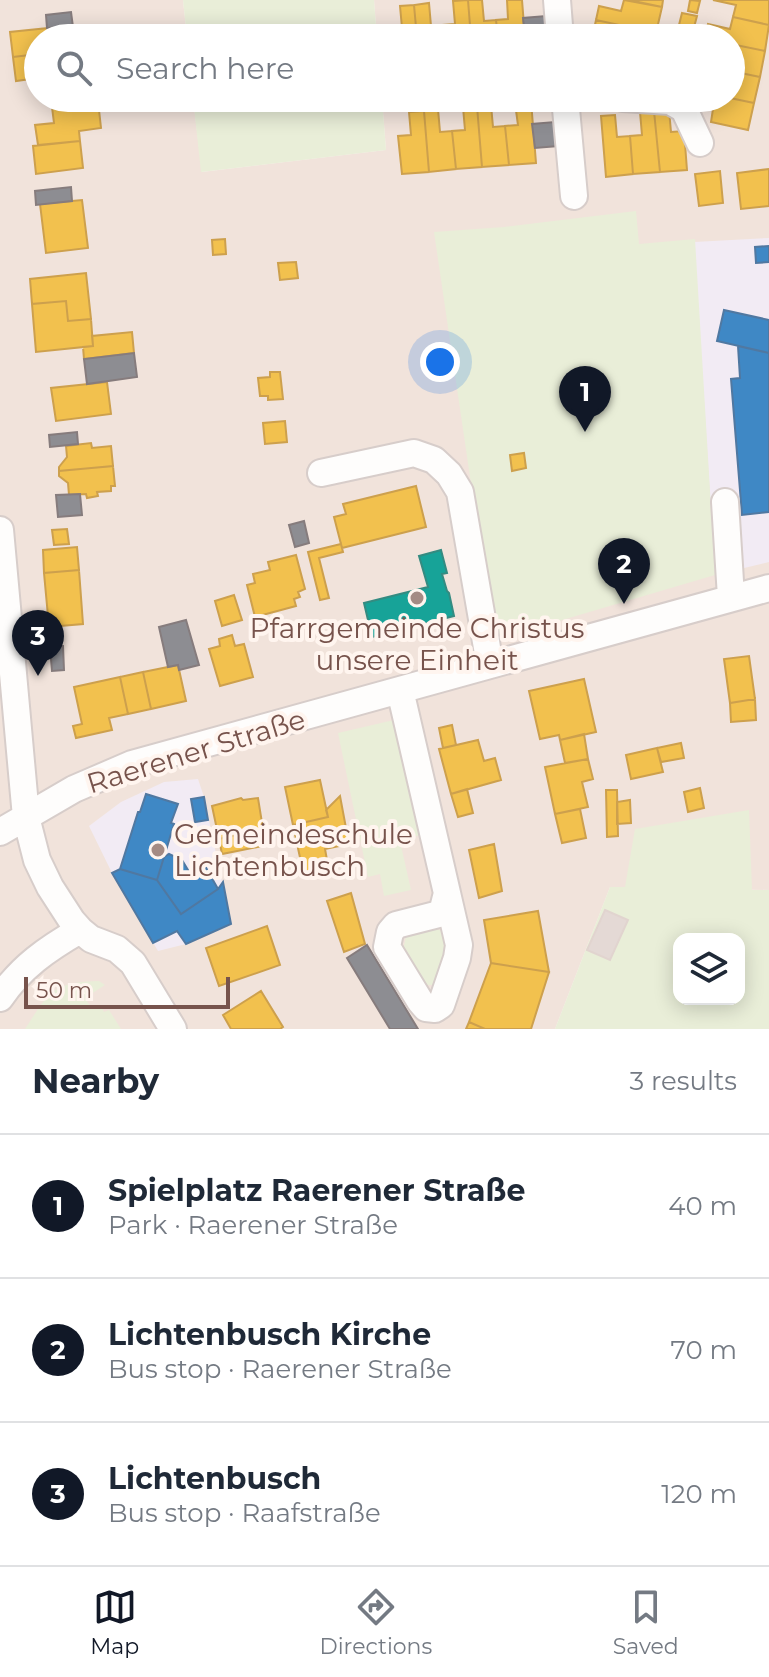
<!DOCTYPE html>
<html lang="en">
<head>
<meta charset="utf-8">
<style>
  body { margin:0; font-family:Montserrat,sans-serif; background:#f6f6f7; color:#1f2937 }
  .controls { position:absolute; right:24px; bottom:24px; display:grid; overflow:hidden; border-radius:16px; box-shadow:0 4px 20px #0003 }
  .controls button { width:72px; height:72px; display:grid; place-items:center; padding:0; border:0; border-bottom:2px solid #e0e1e3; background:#fff; color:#1f2937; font:40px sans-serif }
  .scale { position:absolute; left:24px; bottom:20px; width:206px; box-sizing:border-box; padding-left:8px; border:4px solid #77534c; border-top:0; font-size:22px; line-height:28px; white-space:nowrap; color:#77534c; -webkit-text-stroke:6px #fff5ef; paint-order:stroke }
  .you { position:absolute; left:440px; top:362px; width:28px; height:28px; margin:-20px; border:6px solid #fff; border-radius:50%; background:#1a73e8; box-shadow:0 0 0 12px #1a73e833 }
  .badge { display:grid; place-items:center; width:52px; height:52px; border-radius:50%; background:#111827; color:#fff; font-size:26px; font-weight:700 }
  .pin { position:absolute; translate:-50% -66px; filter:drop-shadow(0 2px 4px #0008) }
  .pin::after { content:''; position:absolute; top:42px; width:28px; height:24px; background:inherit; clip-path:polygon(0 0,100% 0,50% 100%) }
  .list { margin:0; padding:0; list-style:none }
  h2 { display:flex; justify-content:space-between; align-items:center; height:104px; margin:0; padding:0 32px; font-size:34px }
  h2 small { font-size:26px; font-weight:400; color:#747a83 }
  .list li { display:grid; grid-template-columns:52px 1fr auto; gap:24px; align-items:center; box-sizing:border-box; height:144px; padding:0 32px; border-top:2px solid #e0e1e3 }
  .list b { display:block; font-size:30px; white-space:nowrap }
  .list p { margin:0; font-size:26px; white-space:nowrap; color:#747a83 }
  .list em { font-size:26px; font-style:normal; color:#747a83 }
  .icon { flex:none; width:44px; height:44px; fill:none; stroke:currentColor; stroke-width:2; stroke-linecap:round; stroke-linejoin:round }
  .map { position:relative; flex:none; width:769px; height:1029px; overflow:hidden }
  .search { position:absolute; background:#fff; box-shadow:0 4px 20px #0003; left:24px; right:24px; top:24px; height:88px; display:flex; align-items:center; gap:20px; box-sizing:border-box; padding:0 28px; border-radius:44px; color:#747a83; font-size:30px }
  .sheet { height:536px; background:#fff }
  nav { display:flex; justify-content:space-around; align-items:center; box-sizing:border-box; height:112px; border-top:2px solid #e0e1e3; background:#fff; font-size:22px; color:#747a83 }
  nav a { display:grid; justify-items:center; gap:4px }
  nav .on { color:#111827 }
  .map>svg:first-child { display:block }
</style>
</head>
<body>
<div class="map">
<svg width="769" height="1029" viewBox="0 0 769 1029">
  <rect width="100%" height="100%" fill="#f8f2ed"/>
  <!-- residential -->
  <path fill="#f1e3db" d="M 0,0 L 183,0 L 187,38 L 38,38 L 38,98 L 193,98 L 202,172 L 386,150 L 382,98 L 731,98 L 731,38 L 377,38 L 374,0 L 769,0 L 769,890 L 610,887 L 555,1029 L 0,1029 Z"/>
  <!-- education -->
  <path fill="#f2ebf4" d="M 769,238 L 769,562 L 715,575 L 694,242 Z
    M 198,779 L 204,797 L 231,924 L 186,944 L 158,951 L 112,873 L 89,826 L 121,802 L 164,782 Z"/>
  <!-- green -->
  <path fill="#e9eed8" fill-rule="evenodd" d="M 183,0 L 374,0 L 377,38 L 187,38 Z
    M 193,98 L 382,98 L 386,150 L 201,172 Z
    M 636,211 L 639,244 L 695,239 L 715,575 L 494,640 L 434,232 L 504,227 Z
    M 394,720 L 420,835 L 400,841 L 411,890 L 384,896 L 380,874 L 368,877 L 338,733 Z
    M 749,810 L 752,890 L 769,890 L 769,1029 L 555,1029 L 610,887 L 625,887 L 635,829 ZM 679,939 L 739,939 L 739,999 L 679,999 Z
    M 431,927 L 442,931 L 447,954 L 437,985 L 424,985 L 403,950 L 407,932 Z
    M 99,981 L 105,985 L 85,998 L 92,1009 L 100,1005 L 104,1012 L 109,1010 L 121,1029 L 25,1029 C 49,992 53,982 99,981 Z"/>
  <!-- homes -->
  <path fill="#f2c14e" stroke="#cda04d" stroke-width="2" d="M 468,0 L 482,0 L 484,21 L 496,20 L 498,38 L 471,38 Z
    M 468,0 L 471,38 L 444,38 L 443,25 L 455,24 L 453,1 Z
    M 507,0 L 522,0 L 525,38 L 498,38 L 496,20 L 508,19 Z
    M 624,0 L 662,7 L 656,33 L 596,20 L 599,6 L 621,11 Z
    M 629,0 L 663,0 L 662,7 Z
    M 690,0 L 700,1 L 697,13 L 688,11 Z
    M 713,0 L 769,0 L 769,25 L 733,17 L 736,5 Z
    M 429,3 L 431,26 L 443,25 L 444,38 L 417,38 L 414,5 Z
    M 414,5 L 417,38 L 390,38 L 389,30 L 402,28 L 400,6 Z
    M 682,13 L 697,16 L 693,31 L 685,29 L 685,26 L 679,25 Z
    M 733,17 L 769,25 L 765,51 L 731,44 L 731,38 L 705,38 L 708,24 L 730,29 Z
    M 596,20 L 656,33 L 655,38 L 611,38 L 593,34 Z
    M 67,26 L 69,38 L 38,38 L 38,54 L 13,57 L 10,32 Z
    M 731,44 L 765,51 L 760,77 L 731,71 Z
    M 38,54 L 38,78 L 16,81 L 13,57 Z
    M 731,71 L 760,77 L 754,103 L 730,98 L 731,98 Z
    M 693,98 L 730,98 L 754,103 L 748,130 L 711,122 L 713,109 L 691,104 Z
    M 98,101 L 101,128 L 79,131 L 80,141 L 38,145 L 35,125 L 54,123 L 52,107 Z
    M 531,101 L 536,163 L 509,165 L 505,126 L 518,125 L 515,103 Z
    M 491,105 L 493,127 L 505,126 L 509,165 L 482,167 L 477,106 Z
    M 477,106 L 482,167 L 456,169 L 452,131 L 465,130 L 463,107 Z
    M 438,109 L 440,132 L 452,131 L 456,169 L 429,172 L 424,111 Z
    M 669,110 L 671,132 L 684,131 L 687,170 L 660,172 L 654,111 Z
    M 424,111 L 429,172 L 402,174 L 398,136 L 411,135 L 409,112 Z
    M 654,111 L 660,172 L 633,174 L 630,136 L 642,135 L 640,112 Z
    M 615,115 L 617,137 L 630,136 L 633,174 L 606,177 L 601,116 Z
    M 80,141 L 83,168 L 36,174 L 33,146 Z
    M 769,169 L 769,206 L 741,209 L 737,173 Z
    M 720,171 L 723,203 L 699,206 L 695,174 Z
    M 82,200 L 88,248 L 46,253 L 40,204 Z
    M 225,239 L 226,254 L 213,255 L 212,240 Z
    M 296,262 L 298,278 L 280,280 L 278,263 Z
    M 86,273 L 91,319 L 68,321 L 66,301 L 32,304 L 30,279 Z
    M 66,301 L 68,321 L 91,319 L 93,346 L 36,352 L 32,304 Z
    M 132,332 L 134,353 L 84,359 L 83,347 L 93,346 L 92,336 Z
    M 270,372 L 280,372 L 283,399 L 268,400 L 268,396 L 260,396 L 258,378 L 270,377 Z
    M 107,382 L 111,414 L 56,421 L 51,388 Z
    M 285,421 L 287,442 L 265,444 L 263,423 Z
    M 91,443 L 92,448 L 111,446 L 113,466 L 59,471 L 59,467 L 67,457 L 66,446 Z
    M 524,453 L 526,468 L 512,471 L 510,455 Z
    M 113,466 L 115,486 L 111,486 L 111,491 L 97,492 L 98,496 L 87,498 L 86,494 L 69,495 L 68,483 L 59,476 L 59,471 Z
    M 416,486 L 426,527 L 342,548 L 334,517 L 346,514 L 343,504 Z
    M 67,529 L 69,544 L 54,545 L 52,530 Z
    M 341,544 L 343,552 L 319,558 L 329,598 L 320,600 L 308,552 Z
    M 77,547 L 79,570 L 44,573 L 43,550 Z
    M 296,555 L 305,589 L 298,592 L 300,597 L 294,599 L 296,606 L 255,617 L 247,585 L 255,583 L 253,574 L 270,570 L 268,562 Z
    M 79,570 L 83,624 L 49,627 L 44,573 Z
    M 234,595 L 242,620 L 222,626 L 215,601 Z
    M 232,635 L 235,646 L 244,644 L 253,677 L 220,686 L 209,649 L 220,646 L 219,639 Z
    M 749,656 L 755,699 L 730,703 L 724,659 Z
    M 178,665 L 186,701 L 151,709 L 143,672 Z
    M 143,672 L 151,709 L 128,714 L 120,677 Z
    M 120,677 L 128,714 L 109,718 L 112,730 L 76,738 L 73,726 L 82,724 L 74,687 Z
    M 584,679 L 596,732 L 560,740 L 559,735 L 540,739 L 529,691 Z
    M 755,699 L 756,720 L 731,722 L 730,703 Z
    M 452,725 L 456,745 L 443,748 L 439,728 Z
    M 584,734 L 588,759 L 565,763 L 560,740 Z
    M 478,740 L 484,761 L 495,758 L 501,780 L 451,794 L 439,749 Z
    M 681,743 L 684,758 L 661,762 L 657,748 Z
    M 657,748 L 663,772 L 631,779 L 626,755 Z
    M 588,759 L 593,779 L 582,782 L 588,807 L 555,814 L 545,767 Z
    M 320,780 L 328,817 L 293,825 L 285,787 Z
    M 700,788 L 704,808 L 688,812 L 684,792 Z
    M 467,789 L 473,813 L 458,817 L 451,794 Z
    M 606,790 L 617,790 L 618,836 L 607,837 Z
    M 340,796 L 349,844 L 325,849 L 329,871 L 304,876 L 293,825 L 328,817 L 326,810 Z
    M 241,798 L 243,800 L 258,798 L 263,829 L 219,839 L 212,806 Z
    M 630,800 L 631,823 L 617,824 L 617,802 Z
    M 580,809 L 586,838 L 562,843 L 555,814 Z
    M 263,829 L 268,845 L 222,854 L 219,839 Z
    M 494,844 L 502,891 L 479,898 L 469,850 Z
    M 351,893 L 365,944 L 344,952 L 327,901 Z
    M 538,911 L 549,972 L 491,963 L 484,920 Z
    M 267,926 L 280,965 L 219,986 L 206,948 Z
    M 491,963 L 549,972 L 531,1029 L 485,1029 L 469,1022 Z
    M 261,991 L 283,1027 L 280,1029 L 231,1029 L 223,1015 Z
    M 469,1022 L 485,1029 L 466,1029 Z"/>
  <!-- schools -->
  <path fill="#3f88c5" stroke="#5078a1" stroke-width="2" d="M 769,246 L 769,262 L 756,263 L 755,247 Z
    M 724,310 L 769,320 L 769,353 L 717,341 Z
    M 738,346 L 769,353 L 769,512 L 742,515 L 731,379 L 740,378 Z
    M 146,794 L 178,804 L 171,823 L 174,824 L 157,880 L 120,869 L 138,812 L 140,812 Z
    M 204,797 L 208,820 L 195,822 L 191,799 Z
    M 169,854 L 182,860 L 191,875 L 205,866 L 218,889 L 181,914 L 157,880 L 164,857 Z
    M 120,869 L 157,880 L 181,914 L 218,889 L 223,882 L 231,924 L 186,944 L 177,931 L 153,943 L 112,873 Z"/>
  <!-- public -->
  <path fill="#17a398" stroke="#348b81" stroke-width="2" d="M 441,550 L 447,573 L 442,574 L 447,591 L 449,593 L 454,616 L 372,637 L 364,603 L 428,587 L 419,556 Z"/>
  <!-- industry -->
  <path fill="#8d8d92" stroke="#867c7d" stroke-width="2" d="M 71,12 L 73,27 L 47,28 L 46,15 Z
    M 546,16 L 548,38 L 525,38 L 523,18 Z
    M 555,122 L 558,146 L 535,148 L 532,124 Z
    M 71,187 L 72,201 L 36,205 L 35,191 Z
    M 134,353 L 137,377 L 87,384 L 84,359 Z
    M 77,432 L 78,444 L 50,447 L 49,435 Z
    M 80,494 L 82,515 L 58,517 L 56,495 Z
    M 304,521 L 309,543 L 295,547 L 289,525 Z
    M 186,620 L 199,665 L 179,670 L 178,665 L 168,667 L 159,627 Z
    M 63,646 L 64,670 L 52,671 L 50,647 Z
    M 367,945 L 418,1029 L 390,1029 L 347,958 Z"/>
  <!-- building -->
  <path fill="#e4d9d5" stroke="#e1d4cf" stroke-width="2" d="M 605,910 L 628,920 L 610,960 L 587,950 Z"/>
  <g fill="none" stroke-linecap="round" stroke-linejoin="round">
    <defs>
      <path id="minor" d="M 557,0 L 560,38
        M 565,98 L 574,196
        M 623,98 L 670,101 L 684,109 L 700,143
        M 321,473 L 414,453 L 434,460 L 449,474 L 460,492 L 490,665
        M 725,502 L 731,597
        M 0,530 L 26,817 L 37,860 L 50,887 L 72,921 L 80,930 L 91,939 L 117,949 L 133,963 L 173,1029
        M 400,690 L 447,893 L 443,909 L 439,914 L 396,925 L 390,932 L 387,947 L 420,1001 L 426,1008 L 435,1009 L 441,1005 L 457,958 L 459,945 L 447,893
        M 0,832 L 74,789 L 132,764 L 769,588
        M 0,998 C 21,967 47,949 80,930"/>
    </defs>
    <!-- minor casing -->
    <use href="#minor" stroke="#d7cdca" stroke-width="30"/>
    <!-- minor -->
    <use href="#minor" stroke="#fefdfc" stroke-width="26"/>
  </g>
  <!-- markers -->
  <g fill="#a48b84" stroke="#fff5ef" stroke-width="3">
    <circle cx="417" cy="598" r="8"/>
    <circle cx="158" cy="850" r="8"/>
  </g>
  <g text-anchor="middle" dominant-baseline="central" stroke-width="8" stroke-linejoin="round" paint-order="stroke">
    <!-- poi labels -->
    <g font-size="28" fill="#77534c" stroke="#fff5ef">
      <text x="417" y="628">Pfarrgemeinde Christus<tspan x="417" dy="32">unsere Einheit</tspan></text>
      <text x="174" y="834" text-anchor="start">Gemeindeschule<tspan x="174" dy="32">Lichtenbusch</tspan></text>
    </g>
    <!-- street labels -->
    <g font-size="28" fill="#77534c" stroke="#fff5ef">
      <text transform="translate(196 751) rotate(-17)">Raerener Straße</text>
    </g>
  </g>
</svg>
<div class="controls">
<button><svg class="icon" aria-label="layers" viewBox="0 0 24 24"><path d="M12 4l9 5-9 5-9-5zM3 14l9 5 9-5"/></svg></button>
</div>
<div class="scale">50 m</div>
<div class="you"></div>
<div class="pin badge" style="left:585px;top:432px">1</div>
<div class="pin badge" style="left:624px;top:604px">2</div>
<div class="pin badge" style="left:38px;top:676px">3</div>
<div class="search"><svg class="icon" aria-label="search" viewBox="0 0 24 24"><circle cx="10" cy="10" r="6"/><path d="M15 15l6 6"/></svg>Search here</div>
</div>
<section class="sheet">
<h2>Nearby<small>3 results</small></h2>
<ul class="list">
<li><span class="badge">1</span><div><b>Spielplatz Raerener Straße</b><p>Park · Raerener Straße</p></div><em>40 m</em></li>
<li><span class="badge">2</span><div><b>Lichtenbusch Kirche</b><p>Bus stop · Raerener Straße</p></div><em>70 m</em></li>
<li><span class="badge">3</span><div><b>Lichtenbusch</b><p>Bus stop · Raafstraße</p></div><em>120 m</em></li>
</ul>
</section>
<nav>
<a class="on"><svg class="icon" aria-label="map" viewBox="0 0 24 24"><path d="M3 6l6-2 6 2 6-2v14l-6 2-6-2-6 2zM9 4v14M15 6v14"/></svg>Map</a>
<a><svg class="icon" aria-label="directions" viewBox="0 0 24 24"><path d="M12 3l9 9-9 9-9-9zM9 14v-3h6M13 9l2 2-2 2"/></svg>Directions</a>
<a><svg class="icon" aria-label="saved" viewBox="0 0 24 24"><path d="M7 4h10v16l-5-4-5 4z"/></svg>Saved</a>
</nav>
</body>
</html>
